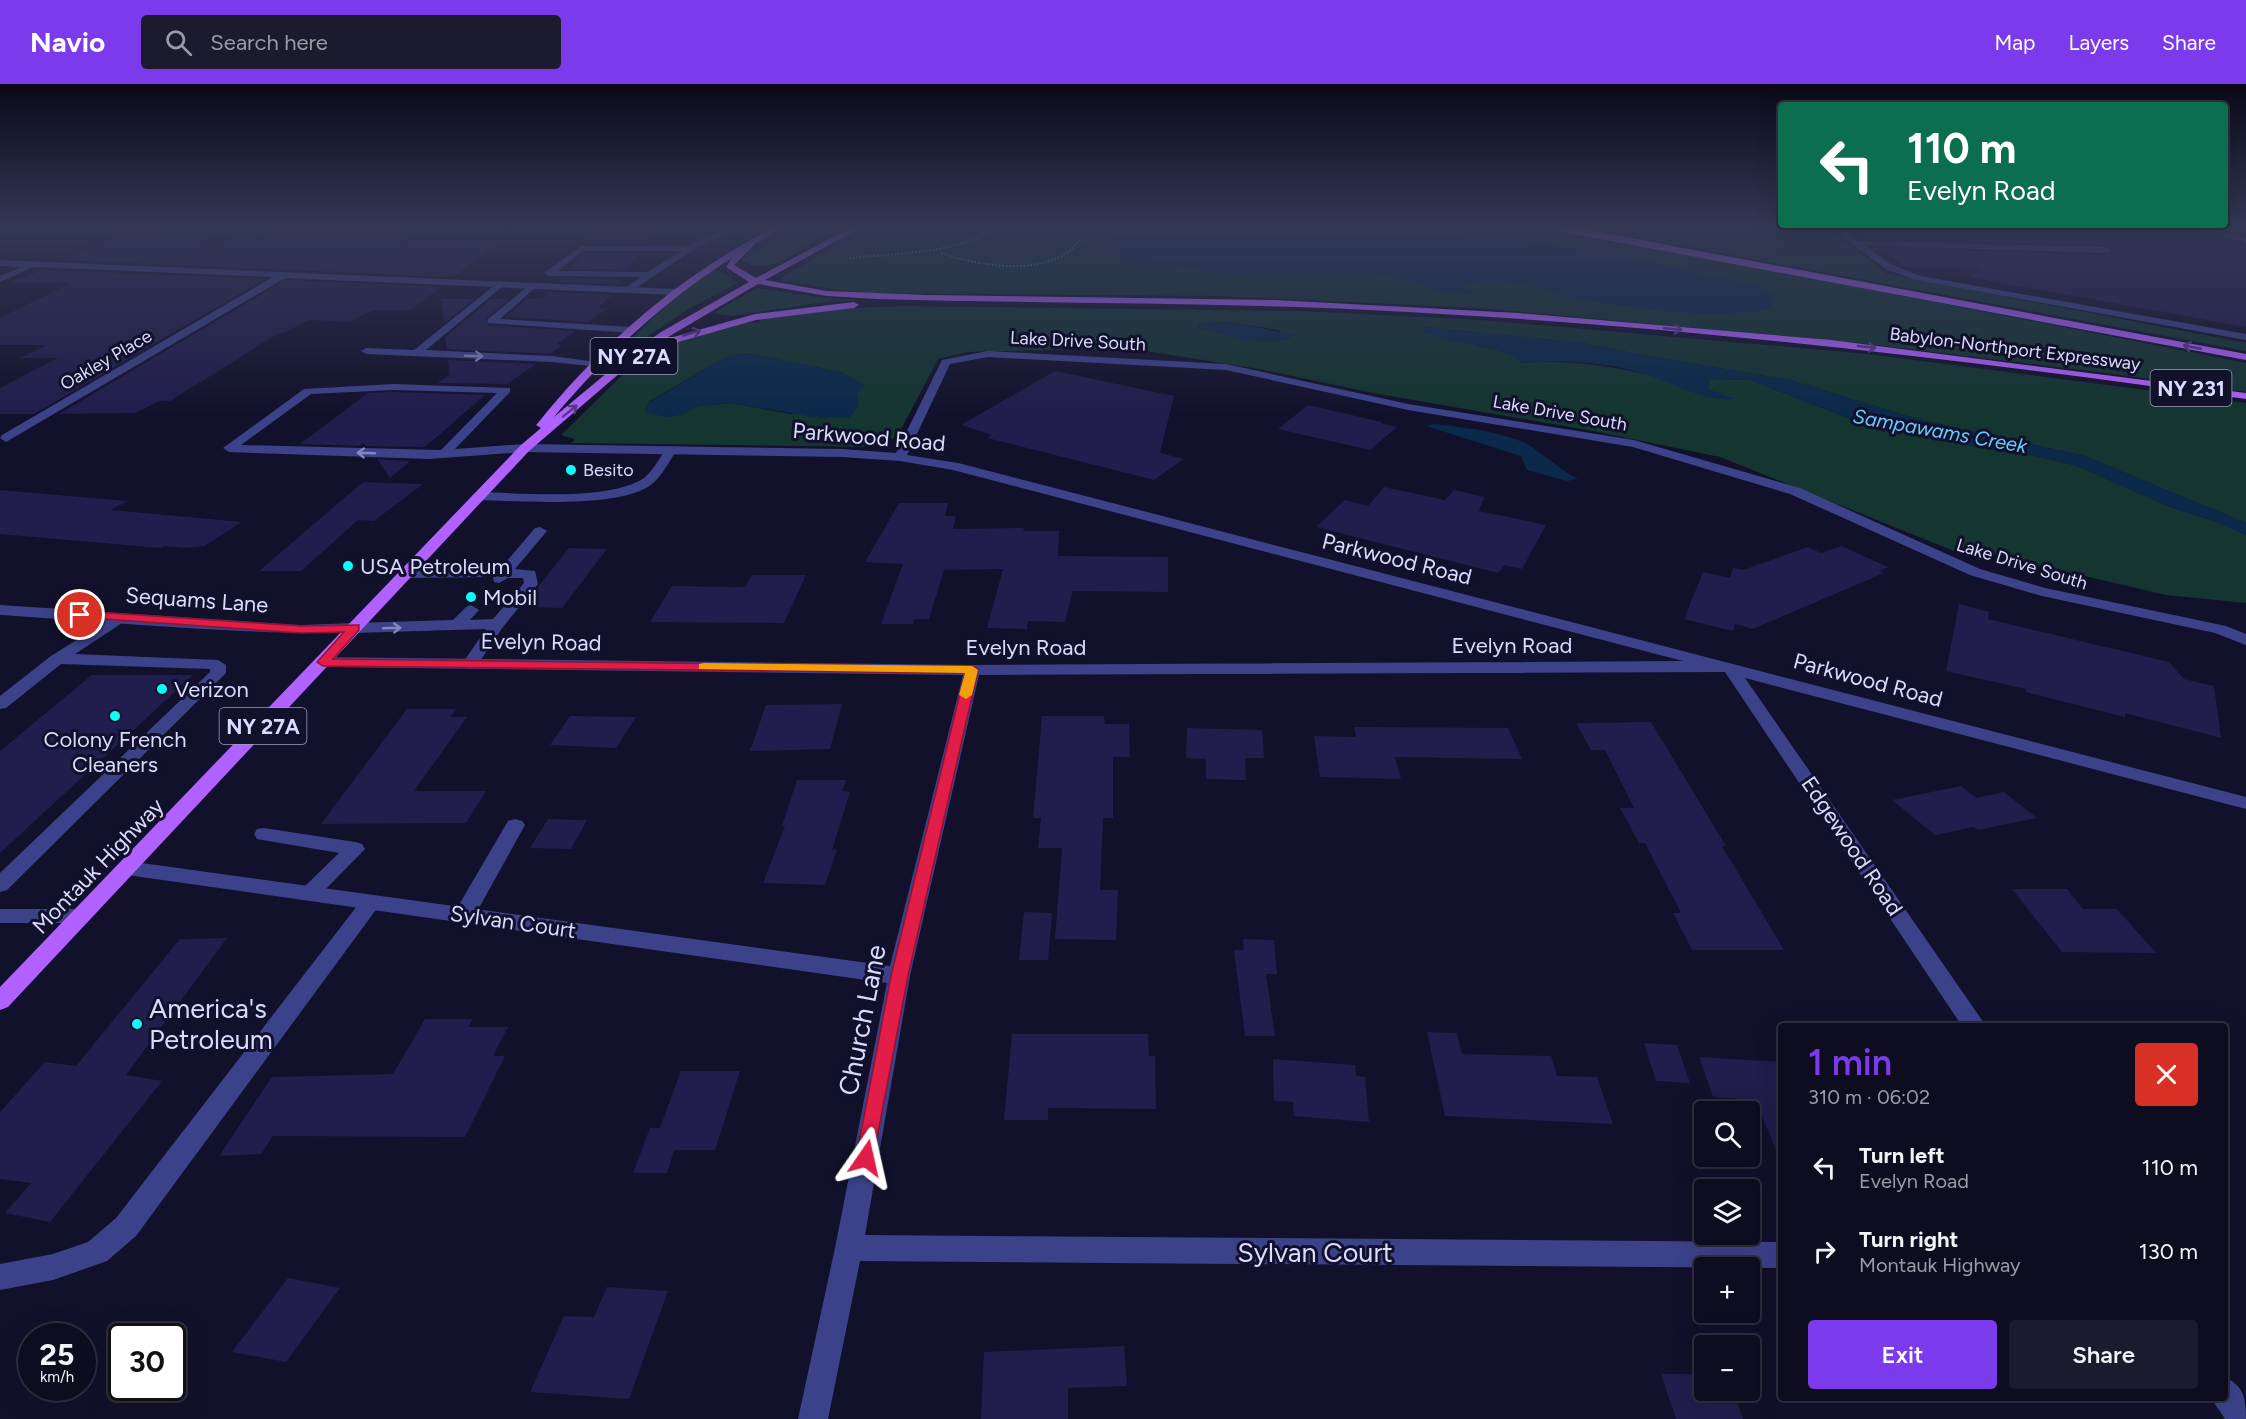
<!DOCTYPE html>
<meta charset="utf-8">
<style>
body{margin:0;font-family:Figtree,sans-serif;background:#1c1b2d;color:#f1f3f6;height:100vh;display:flex;flex-direction:column;font-size:22px;white-space:nowrap}
*{box-sizing:border-box;margin:0}
p{font-size:20px;color:#9b9ca5}
.icon{flex:none;width:33px;height:33px;fill:none;stroke:currentColor;stroke-width:2;stroke-linecap:round;stroke-linejoin:round}
.map{position:relative;flex:1;overflow:hidden}
.details{position:absolute;left:1778px;top:939px;width:450px;height:378px;display:flex;flex-direction:column;background:#0e0d20;border-radius:6px;box-shadow:0 6px 24px #0002,0 0 0 2px #2e2d3e}
.details>*{flex:none}
.guide{position:absolute;left:1778px;top:18px;width:450px;height:126px;border-radius:6px;box-shadow:0 6px 24px #0002,0 0 0 2px #2e2d3e;background:#0b6e4f;color:#fff;overflow:hidden}
.buttons{position:absolute;left:1694px;top:1017px;display:grid;gap:12px}
.buttons a{display:grid;place-items:center;width:66px;height:66px;border-radius:6px;background:#0e0d20;box-shadow:0 6px 24px #0002,0 0 0 2px #2e2d3e;font-size:30px}
.speed{position:absolute;left:18px;top:1239px;display:flex;gap:12px;font-size:30px;font-weight:700;text-align:center}
.speed>*{display:grid;place-content:center;width:78px;height:78px;border-radius:50%;background:#0e0d20;box-shadow:0 6px 24px #0002,0 0 0 2px #2e2d3e;line-height:1}
.speed small{font-size:15px;font-weight:400}
.speed .limit{border:3px solid #111;border-radius:9px;background:#fff;color:#111}
.pin{position:absolute;display:grid;place-items:center;width:51px;height:51px;color:#fff;margin:-26px;border:3px solid #fff;border-radius:50%;box-shadow:0 2px 6px #0007}
.me{position:absolute;width:66px;margin:-33px;rotate:11deg;stroke-linejoin:round;filter:drop-shadow(0 0 4px #0008)}
.turn{display:flex;align-items:center;gap:21px;height:126px;padding:0 30px;font-size:27px}
.turn .icon{width:78px;height:78px;stroke-width:2.5}
.turn b{display:block;font-size:42px;line-height:51px}
.round{display:grid;place-items:center;flex:none;width:63px;height:63px;border-radius:6px;background:#1c1b2d}
.head{display:flex;align-items:center;justify-content:space-between;height:102px;padding:0 30px}
h1{font-size:36px;font-weight:600;line-height:45px;color:#7c3aed}
.button{display:flex;gap:12px;margin-top:auto;padding:12px 30px}
.button a{flex:1;height:69px;border-radius:6px;background:#7c3aed;color:#fff;font-size:24px;font-weight:600;line-height:69px;text-align:center}
.button a+a{background:#1c1b2d;color:#f1f3f6}
ul{padding:0;list-style:none}
li{display:flex;align-items:center;gap:18px;height:84px;padding:0 30px}
li div{flex:1}
li b{display:block;font-size:22px}
li em{font-style:normal}
header{display:flex;align-items:center;gap:36px;box-sizing:border-box;height:84px;padding:0 30px;background:#7c3aed;color:#fff}
header strong{font-size:28px}
nav{display:flex;gap:33px;margin-inline-start:auto;font-size:21px}
.search{width:420px;height:54px;background:#1c1b2d;display:flex;align-items:center;gap:15px;box-sizing:border-box;padding:0 21px;border-radius:6px;color:#9b9ca5;font-size:22px}
.map>svg:first-child{display:block}
</style>
<header>
<strong>Navio</strong>
<div class="search"><svg class="icon" aria-label="search" viewBox="0 0 24 24"><circle cx="10" cy="10" r="6"/><path d="M15 15l6 6"/></svg>Search here</div>
<nav><a>Map</a><a>Layers</a><a>Share</a></nav>
</header>
<div class="map">
<svg width="2246" height="1335" viewBox="0 0 2246 1335">
<rect width="100%" height="100%" fill="#12112b"/>
<!-- green -->
<g fill="#143530" fill-rule="evenodd">
<path d="M801,143H837C813,155 773,196 743,177L746,171Z"/>
<path d="M871,143H1518L1735,179L2246,279V308L2099,288L1859,259L1479,224L1220,212L861,209L781,197L785,195L780,194Z"/>
<path d="M1580,143H1826L1887,190L2246,259V267Z"/>
<path d="M710,187H719L738,199L690,224L614,275H610L682,206Z"/>
<path d="M757,204L817,213L860,216L826,218L731,232L713,229Z"/>
<path d="M904,222L1301,227L1480,236L1868,270L2246,319V439L2084,372L1917,335L1789,296L1642,271L1583,259L1425,243L1477,262L1508,268L1522,279C1586,273 1646,290 1708,305L1709,295L1750,296L1861,339L1987,365L2028,370L2078,382L2170,423L2218,438L2246,451V519L2166,511L1986,469L1954,467L1720,373L1593,347L1373,309L1259,285L1128,264L967,268L938,275L897,353L867,363L571,359L575,355L561,351L638,276L671,260L734,240L760,238V235L854,224ZM1230,238L1278,246L1289,254L1271,257L1200,244L1197,240ZM746,269L841,288L865,302L857,308L792,330L730,319L700,322L648,318L724,274Z"/>
</g>
<!-- water -->
<g fill="#0b294a">
<path d="M1100,143H1435L1631,174L1758,202L1769,208L1774,216L1770,224C1720,236 1648,226 1597,218C1561,212 1494,186 1462,202L1477,210L1437,208L1428,201L1396,193L1363,190L1227,191L1169,181L1132,179L1118,172L1120,168L1108,162L1110,154Z"/>
<path d="M1230,238L1296,251C1268,265 1229,251 1200,244L1197,240Z"/>
<path d="M1425,243L1583,259L1642,271L1789,296L1917,335L2084,372L2246,439V451L2218,438L2170,423L2078,382L2028,370L1987,365L1861,339L1750,296L1709,295L1708,305L1735,315C1701,317 1674,299 1642,289C1603,278 1562,275 1522,279C1494,257 1455,263 1423,248Z"/>
<path d="M746,269L841,288L865,302L857,308L859,321L849,334H820L730,319L700,322L684,330L667,333L644,328L648,319L724,274Z"/>
<path d="M1433,340C1461,343 1509,348 1532,363C1548,374 1561,386 1578,395L1567,397L1527,386L1521,372L1426,342Z"/>
</g>
<!-- building -->
<g fill="#211d4c">
<path d="M300,143H416L394,153H406L392,160L500,158L454,193L64,176L126,150L201,154L203,167L234,155L263,156Z"/>
<path d="M600,143H654L644,160H587Z"/>
<path d="M1852,143L2032,147L2025,143H2180L2246,161V243L1969,193L1980,185L1906,183L1881,164L2107,171L2113,166L2107,161L1869,155Z"/>
<path d="M2205,143H2246V153Z"/>
<path d="M584,169H638L627,186L568,185Z"/>
<path d="M42,186L265,195L34,330H0V304L58,274H20L47,261H0V234L71,199H10Z"/>
<path d="M561,194L621,195L618,200L558,198Z"/>
<path d="M286,196L441,203L411,226H373L349,238L309,236L284,249H279L170,317H159L135,329L59,330Z"/>
<path d="M549,208L612,211L598,224L607,225L588,238L506,233L526,215H542Z"/>
<path d="M441,215H475L444,239Z"/>
<path d="M491,215H509L487,233L488,241L575,247L557,260L562,261L550,270L447,265L445,253Z"/>
<path d="M448,276L536,280L507,300L437,299L450,291Z"/>
<path d="M1055,287L1174,312L1160,369L1184,375L1154,396L987,354L992,351L961,341Z"/>
<path d="M393,308L485,311L425,363L366,362L364,359L359,362L300,360L368,309Z"/>
<path d="M1308,321L1382,338L1380,339L1397,343L1370,366L1278,345Z"/>
<path d="M377,375L410,377L390,394Z"/>
<path d="M363,398L423,400L374,437L358,436L301,487H259Z"/>
<path d="M1384,403L1445,416L1454,406L1484,413L1479,427L1546,441L1522,485L1504,481L1498,489L1316,443L1345,416L1368,422Z"/>
<path d="M0,406L128,417L111,426L242,438L204,462L186,464L164,462L160,464L0,450Z"/>
<path d="M899,419H948L945,432H956L953,445L1024,444L1023,447H1059L1058,472L1168,473V508L1073,507L1065,538L1028,537L1027,545L987,544L1003,485L944,486L929,535H915L913,540H881L903,480L865,478Z"/>
<path d="M1841,462L1888,483L1880,487L1884,489L1753,545L1735,540L1733,547L1684,535L1703,488L1730,494L1733,484L1743,486L1808,463L1821,469Z"/>
<path d="M569,464L607,465L562,524L522,523Z"/>
<path d="M752,491H806L784,539L650,538L672,502L745,503Z"/>
<path d="M1959,520L1989,528L1988,535L2169,578L2184,595L2214,602L2221,654L2125,629V633L2026,608V605L1946,587Z"/>
<path d="M92,591H193L0,769V667Z"/>
<path d="M842,620L830,665L750,667L766,621Z"/>
<path d="M407,625H456L450,633H467L414,707H486L466,739L321,740Z"/>
<path d="M570,632L636,633L616,664L550,661Z"/>
<path d="M1042,632H1104L1105,640H1129L1130,673H1113V734H1103L1100,806H1118L1116,856L1055,855L1062,764H1038L1041,734H1033Z"/>
<path d="M1651,638L1726,762H1722L1784,866H1692L1673,829H1681L1645,759H1639L1620,724H1634L1605,666H1591L1576,639Z"/>
<path d="M1354,643L1508,644L1522,675L1395,673L1401,695L1320,693L1314,652L1356,653Z"/>
<path d="M1187,644L1262,646L1264,674H1245L1246,696L1206,695V675L1186,674Z"/>
<path d="M797,696H846L842,707L850,708L832,766H837L825,801L763,799L785,742H782Z"/>
<path d="M1961,702L1976,714L2004,708L2037,734L1978,746L1974,743L1935,751L1892,716Z"/>
<path d="M548,735L587,736L571,765L530,764Z"/>
<path d="M2012,805H2067L2083,825H2117L2156,869L2062,868Z"/>
<path d="M1024,828L1052,829L1048,876H1019Z"/>
<path d="M227,854L126,991L162,997L50,1138L5,1129L31,1099L0,1095V1028L45,978L76,982L180,855Z"/>
<path d="M1243,855L1274,856L1277,890H1266L1275,952H1245L1234,866H1244Z"/>
<path d="M425,935H473L468,943H508L493,972H505L465,1053L273,1052L261,1070L219,1072L272,993L393,990Z"/>
<path d="M1427,948L1457,949L1462,970L1551,972L1557,992L1597,993L1613,1040L1445,1032Z"/>
<path d="M1012,950H1148L1149,972H1155L1156,1025L1048,1024V1036H1004Z"/>
<path d="M1644,959L1677,961L1690,999L1656,997Z"/>
<path d="M1699,973L1780,978V1075L1755,1016L1713,1013Z"/>
<path d="M1273,975L1355,981L1356,992L1365,993L1369,1038L1294,1032L1293,1018L1274,1017Z"/>
<path d="M681,987H740L715,1066H674L667,1089H633L650,1044H660Z"/>
<path d="M288,1194L340,1204L286,1278L232,1268Z"/>
<path d="M607,1203L668,1207L629,1315L530,1308L564,1232L594,1233Z"/>
<path d="M1124,1262L1127,1302L1068,1304V1335H981L984,1268Z"/>
<path d="M1661,1290H1704V1306H1733L1743,1335H1676Z"/>
</g>
<g fill="none" stroke-linecap="round" stroke-linejoin="round">
<!-- path -->
<g stroke="#30bea4" stroke-width="2" stroke-dasharray="1.5 2" stroke-linecap="butt">
<path d="M941,169C984,184 1067,197 1087,143"/>
<path d="M849,174C903,169 953,170 1001,143"/>
</g>
<!-- lane -->
<g fill="#3c428a" fill-rule="evenodd">
<path d="M730,143H740L693,166L628,209L623,206L625,204L641,193L548,192L544,189L581,162H689ZM583,167H681L648,188L557,187Z"/>
<path d="M1856,157L2107,163L2111,166L2107,169L1853,161Z"/>
<path d="M500,197L503,198V202L426,266L552,272L596,278L601,281L600,283L552,278L366,270L361,267L366,264L414,266Z"/>
<path d="M532,199L535,200V204L500,235L632,243L637,246L632,249L488,239V235Z"/>
<path d="M393,300L510,304V308L455,365L525,360L531,364L525,368L429,375L229,368L223,364L304,305ZM393,306L497,309L441,366L241,361L311,310Z"/>
<path d="M671,362L677,366C669,377 663,391 652,400C621,425 519,417 478,416L471,412L478,408C521,409 603,417 641,396C652,390 659,374 667,363Z"/>
<path d="M540,443L547,447L515,485L535,487L538,500L503,543L476,583L470,585L462,580L486,545L354,549L346,544L354,539L453,536L466,523L471,521L479,526L470,536L493,535L524,499L523,494H508L499,499L494,498L493,493L406,494L399,490L406,486L500,485L535,444Z"/>
<path d="M120,529L125,531L128,534L125,537L75,570L218,576L226,581V589L7,806L0,808V789L210,588V585L61,580L6,624L0,625V612L51,572Z"/>
<path d="M515,735L522,737L525,741L475,831L471,836L464,838L457,836L453,831L508,737Z"/>
<path d="M264,744L355,758L362,760L365,765L317,814H303L300,809L303,804L339,769L257,755L254,750L257,745Z"/>
<path d="M371,811L378,813L381,818L378,823L136,1152L107,1177L53,1196L0,1206V1180L53,1170L88,1158L116,1134L364,813Z"/>
<path d="M0,825H81L88,827L92,832L88,837L81,839H0Z"/>
</g>
<!-- street -->
<g fill="#3c428a" fill-rule="evenodd">
<path d="M1830,143H1839L1892,181L1921,192L2246,250V256L1916,196L1886,185Z"/>
<path d="M2182,143H2196L2246,155V159Z"/>
<path d="M0,176L674,205L679,208L674,211L285,194L6,358L0,354L2,351L273,193L33,183L0,198V192L22,183L0,182Z"/>
<path d="M988,267L1226,280L1408,320L1634,356L1800,404L1980,485L2045,504L2226,542L2246,550V561L2215,549L2042,512L1970,491L1790,410L1633,363L1408,326L1226,286L988,273L950,280L907,371L958,379L2246,713V725L1745,594L1986,942H1962L1725,588L979,591L910,892L865,1151L1780,1158V1184L860,1177L828,1335H798L835,1164L887,899L127,791L120,789L117,784L120,779L127,777L890,882L963,591L323,583L315,578L323,573L972,581L1683,577L953,386L900,377L842,373L525,368L519,364L525,360L842,365L896,369L942,276Z"/>
<path d="M0,521L301,541L354,539L362,544C348,560 42,533 0,531Z"/>
<path d="M2224,1293C2244,1301 2246,1315 2246,1335H2225L2211,1314H2224Z"/>
</g>
<!-- primary -->
<g fill="#b161ff" fill-rule="evenodd">
<path d="M776,143H786L756,159L734,181L756,194L852,143H862L765,196L827,207L928,211L1275,216L1518,229L1831,256L2246,309V315C1968,276 1689,243 1408,228C1231,218 1054,220 877,215L827,212L758,200L663,256L755,230L854,218L859,221L854,224L756,236L664,262L659,259L628,282L529,367L8,923L0,926V903L521,361L541,344L536,341L538,339C602,259 684,188 776,143ZM732,174L726,183L749,198L661,248L620,278L554,333C605,272 665,216 732,174Z"/>
<path d="M1536,143H1572L2246,270V276Z"/>
</g>
</g>
<!-- one-way arrows -->
<defs><path id="oneway-shaft" d="M-6 0H5M1.5-3L5.5 0L1.5 3" fill="none" stroke-width="1.6" stroke-linecap="round" stroke-linejoin="round" transform="scale(1.5)"/></defs>
<g stroke="#5a358a">
<use href="#oneway-shaft" transform="translate(1673 245) rotate(5)"/>
<use href="#oneway-shaft" transform="translate(692 249) rotate(-17)"/>
<use href="#oneway-shaft" transform="translate(1867 263) rotate(6)"/>
<use href="#oneway-shaft" transform="translate(2192 263) rotate(-169)"/>
<use href="#oneway-shaft" transform="translate(570 327) rotate(-39)"/>
</g>
<g stroke="#8387bf">
<use href="#oneway-shaft" transform="translate(474 272) rotate(2)"/>
<use href="#oneway-shaft" transform="translate(366 369) rotate(-178)"/>
<use href="#oneway-shaft" transform="translate(392 544) rotate(-2)"/>
</g>
<!-- sky -->
<linearGradient id="sky" x2="0" y2="1"><stop stop-color="#0a0918"/><stop offset="0.43" stop-color="#333855"/><stop offset="1" stop-color="#333855" stop-opacity="0"/></linearGradient>
<rect width="2246" height="330" fill="url(#sky)"/>
<!-- route -->
<path fill="#e11d48" stroke="#92132f" stroke-width="1.5" d="M80,527L301,542L359,541V546L333,575L976,583L978,586L908,892L872,1080L866,1082L859,1080L856,1074L891,892L965,589L323,582L317,578L344,548L301,549L76,533L74,531Z"/>
<!-- slow -->
<path fill="#f59e0b" d="M704,579L972,582L978,586L972,611L966,615L959,611L965,589L699,585V580Z"/>
<!-- markers -->
<g fill="#06fffb" stroke="#12112b" stroke-width="2">
<circle cx="571" cy="386" r="6"/>
<circle cx="348" cy="482" r="6"/>
<circle cx="471" cy="513" r="6"/>
<circle cx="162" cy="605" r="6"/>
<circle cx="115" cy="632" r="6"/>
<circle cx="137" cy="940" r="6"/>
</g>
<g text-anchor="middle" dominant-baseline="central" stroke-width="6" stroke-linejoin="round" paint-order="stroke">
<!-- far-street labels -->
<g font-size="18" fill="#dadbff" stroke="#12112b">
<text transform="translate(1078 257) rotate(3)">Lake Drive South</text>
<text transform="translate(2015 265) rotate(7)">Babylon-Northport Expressway</text>
<text transform="translate(106 276) rotate(-30)">Oakley Place</text>
<text transform="translate(1560 329) rotate(10)">Lake Drive South</text>
<text transform="translate(2022 480) rotate(17)">Lake Drive South</text>
</g>
<!-- far-poi labels -->
<g font-size="18" fill="#dadbff" stroke="#12112b" text-anchor="start">
<text x="583" y="386">Besito</text>
</g>
<!-- far-water labels -->
<g font-size="20" font-style="italic" fill="#68cbff" stroke="#12112b">
<text transform="translate(1940 347) rotate(10)">Sampawams Creek</text>
</g>
<!-- shield labels -->
<g fill="#12112b" stroke="#9e9ebf" stroke-width="1.5">
<rect x="590.5" y="254" width="87" height="36" rx="4.5"/>
<rect x="2150.5" y="286" width="81" height="36" rx="4.5"/>
<rect x="219.5" y="624" width="87" height="36" rx="4.5"/>
</g>
<g font-size="21" font-weight="bold" fill="#dadbff">
<text x="634" y="272">NY 27A</text>
<text x="2191" y="304">NY 231</text>
<text x="263" y="642">NY 27A</text>
</g>
<!-- street labels -->
<g font-size="22" fill="#dadbff" stroke="#12112b">
<text transform="translate(869 353) rotate(5)">Parkwood Road</text>
<text transform="translate(1397 475) rotate(14)">Parkwood Road</text>
<text transform="translate(197 516) rotate(4)">Sequams Lane</text>
<text transform="translate(541 558) rotate(1)">Evelyn Road</text>
<text x="1512" y="561">Evelyn Road</text>
<text x="1026" y="563">Evelyn Road</text>
<text transform="translate(1868 596) rotate(15)">Parkwood Road</text>
<text transform="translate(1852 762) rotate(56)">Edgewood Road</text>
<text transform="translate(98 782) rotate(-46)">Montauk Highway</text>
<text transform="translate(513 838) rotate(8)">Sylvan Court</text>
</g>
<!-- poi labels -->
<g font-size="22" fill="#dadbff" stroke="#12112b" text-anchor="start">
<text x="360" y="482">USA Petroleum</text>
<text x="483" y="513">Mobil</text>
<text x="174" y="605">Verizon</text>
<text x="115" y="655" text-anchor="middle">Colony French<tspan x="115" dy="25">Cleaners</tspan></text>
</g>
<!-- near-poi labels -->
<g font-size="27" fill="#dadbff" stroke="#12112b" text-anchor="start">
<text x="149" y="924">America's<tspan x="149" dy="31">Petroleum</tspan></text>
</g>
<!-- near-street labels -->
<g font-size="27" fill="#dadbff" stroke="#12112b">
<text transform="translate(862 936) rotate(-79)">Church Lane</text>
<text x="1315" y="1168">Sylvan Court</text>
</g>
</g>
</svg>
<div class="buttons">
<a><svg class="icon" aria-label="search" viewBox="0 0 24 24"><circle cx="10" cy="10" r="6"/><path d="M15 15l6 6"/></svg></a>
<a><svg class="icon" aria-label="layers" viewBox="0 0 24 24"><path d="M12 4l9 5-9 5-9-5zM3 14l9 5 9-5"/></svg></a>
<a>+</a>
<a>−</a>
</div>
<div class="speed"><div>25<small>km/h</small></div><div class="limit">30</div></div>
<div class="pin" style="left:80px;top:531px;background:#d93025"><svg class="icon" aria-label="arrive" viewBox="0 0 24 24"><path d="M6 21V4h12l-3 4 3 4H6"/></svg></div>
<svg class="me" style="left:866px;top:1074px" viewBox="-20 -20 40 40"><path d="M0-17L14 15 0 8-14 15z" fill="#e11d48" stroke="#fff" stroke-width="4"/></svg>
<div class="guide">
<div class="turn"><svg class="icon" aria-label="left" viewBox="0 0 24 24"><path d="M17 20v-9H6M10 6l-5 5 5 5"/></svg><div><b>110 m</b>Evelyn Road</div></div>
</div>
<section class="details">
<div class="head"><div><h1>1 min</h1><p>310 m · 06:02</p></div><a class="round" style="background:#d93025;color:#fff"><svg class="icon" aria-label="close" viewBox="0 0 24 24"><path d="M6 6l12 12M18 6L6 18"/></svg></a></div>
<ul>
<li><svg class="icon" aria-label="left" viewBox="0 0 24 24"><path d="M17 20v-9H6M10 6l-5 5 5 5"/></svg><div><b>Turn left</b><p>Evelyn Road</p></div><em>110 m</em></li>
<li><svg class="icon" aria-label="right" viewBox="0 0 24 24"><path d="M7 20v-9h11M14 6l5 5-5 5"/></svg><div><b>Turn right</b><p>Montauk Highway</p></div><em>130 m</em></li>
</ul>
<div class="button"><a>Exit</a><a>Share</a></div>
</section>
</div>
